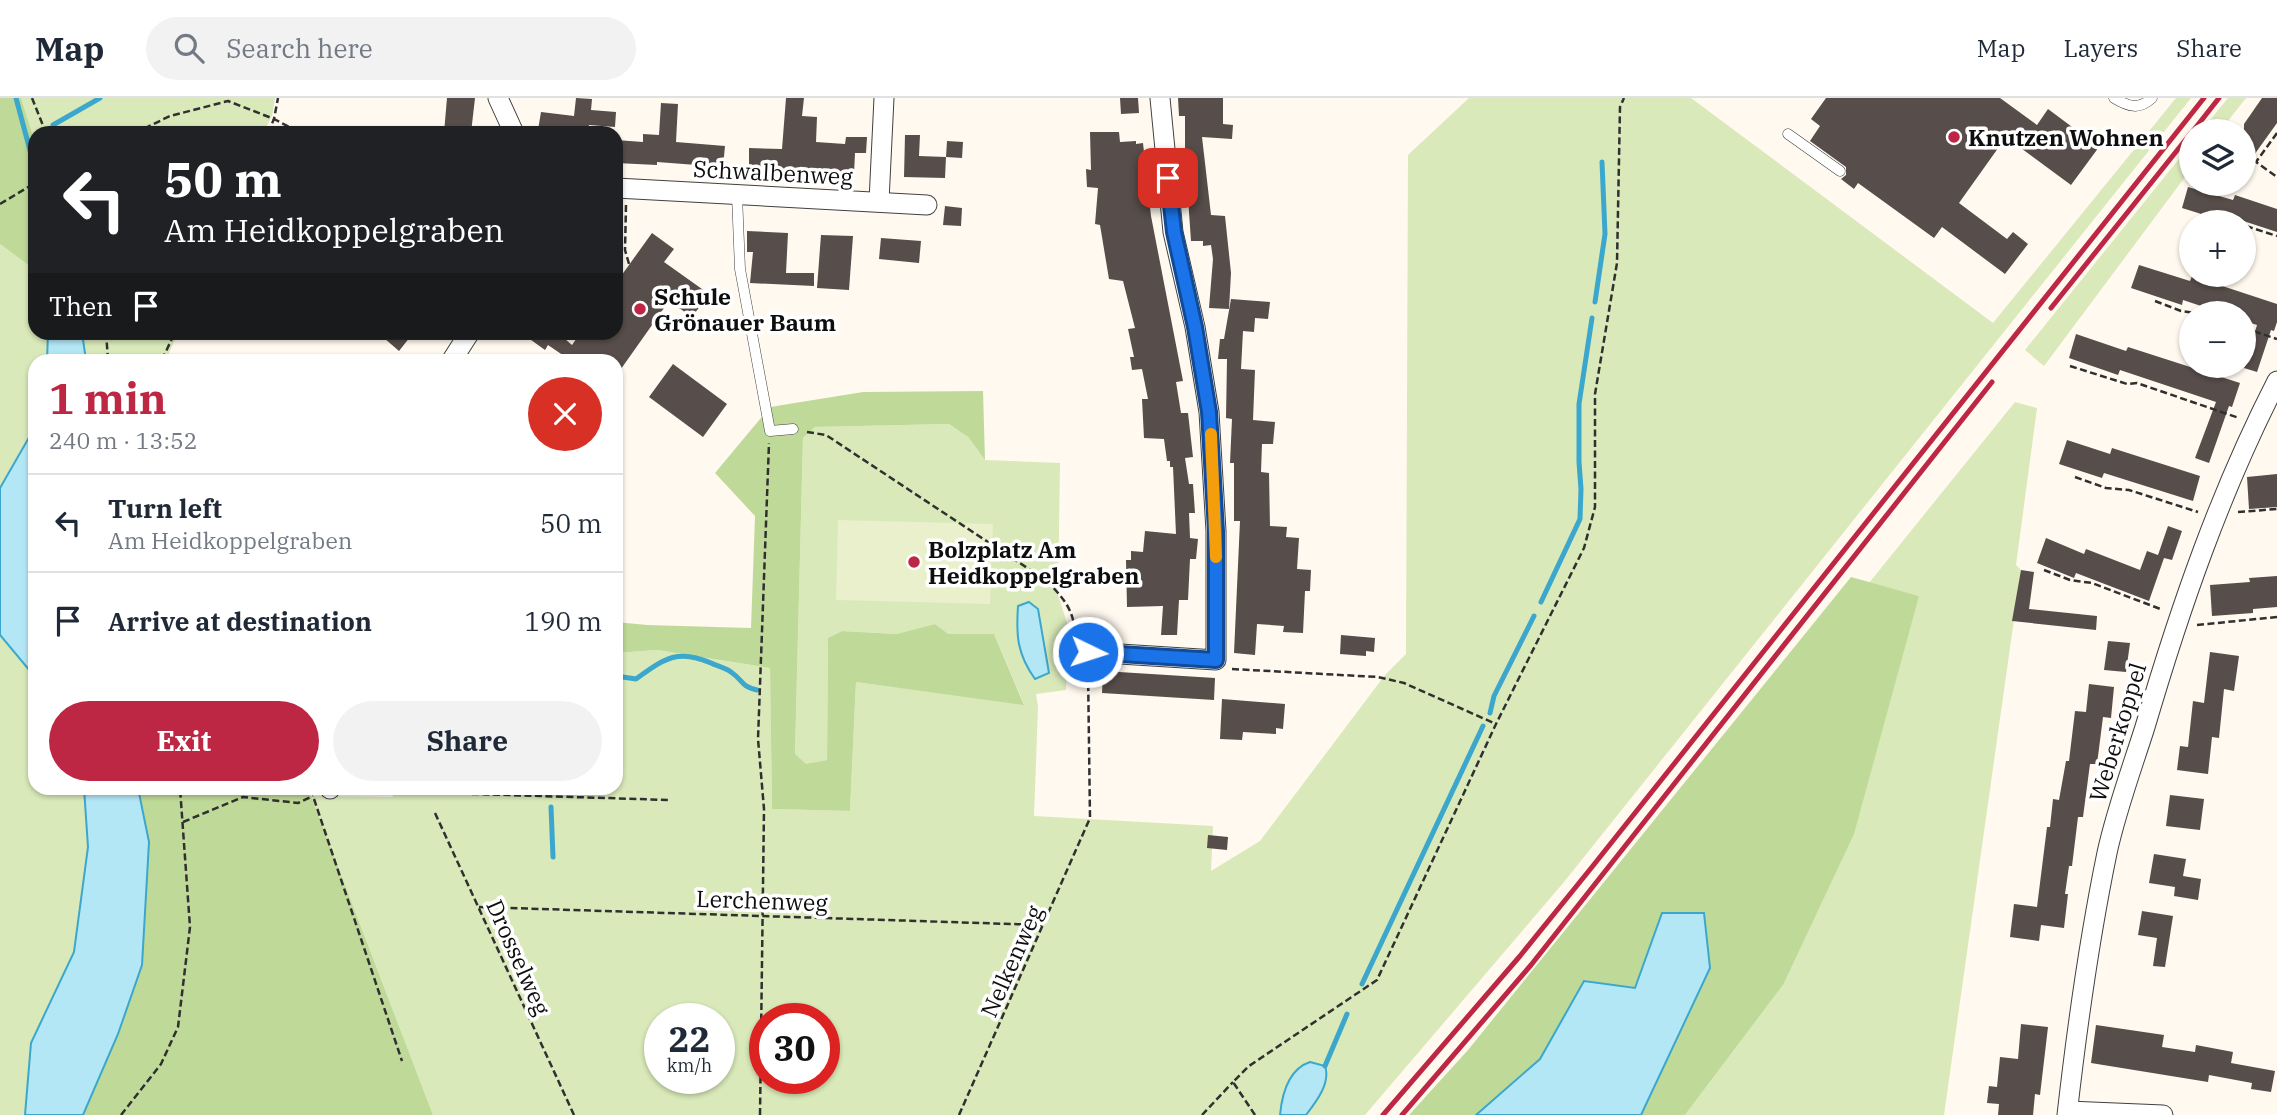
<!DOCTYPE html>
<meta charset="utf-8">
<style>
body{margin:0;font-family:"IBM Plex Serif",serif;background:#f2f2f3;color:#1f2937;height:100vh;display:flex;flex-direction:column;font-size:26px;white-space:nowrap}
*{box-sizing:border-box;margin:0}
p{font-size:23px;color:#747a83}
.icon{flex:none;width:38px;height:38px;fill:none;stroke:currentColor;stroke-width:2;stroke-linecap:round;stroke-linejoin:round}
.map{position:relative;flex:1;overflow:hidden}
.details{position:absolute;left:28px;top:256px;width:595px;height:441px;display:flex;flex-direction:column;background:#fff;border-radius:21px;box-shadow:0 2px 5px #0004}
.details>*{flex:none}
.guide{position:absolute;left:28px;top:28px;width:595px;height:214px;border-radius:21px;box-shadow:0 2px 5px #0004;background:#202124;color:#fff;overflow:hidden}
.buttons{position:absolute;left:2179px;top:21px;display:grid;gap:14px}
.buttons a{display:grid;place-items:center;width:77px;height:77px;border-radius:50%;background:#fff;box-shadow:0 2px 5px #0004;font-size:35px}
.speed{position:absolute;left:644px;top:905px;display:flex;gap:14px;font-size:35px;font-weight:700;text-align:center}
.speed>*{display:grid;place-content:center;width:91px;height:91px;border-radius:50%;background:#fff;box-shadow:0 2px 5px #0004;line-height:1}
.speed small{font-size:18px;font-weight:400}
.speed .limit{border:10px solid #d22;background:#fff;color:#111}
.pin{position:absolute;display:grid;place-items:center;width:60px;height:60px;color:#fff;margin:-30px;border-radius:14px;box-shadow:0 4px 10px #0006}
.me{position:absolute;width:77px;margin:-38px;rotate:94deg;stroke-linejoin:round;filter:drop-shadow(0 0 5px #0008)}
.turn{display:flex;align-items:center;gap:24px;height:147px;padding:0 21px;font-size:32px}
.turn .icon{width:91px;height:91px;stroke-width:2.5}
.turn b{display:block;font-size:49px;line-height:60px}
.then{display:flex;align-items:center;height:66px;padding:0 21px;background:#0003;gap:14px;font-size:26px}
.round{display:grid;place-items:center;flex:none;width:74px;height:74px;border-radius:37px;background:#f2f2f3}
.head{display:flex;align-items:center;justify-content:space-between;height:119px;padding:0 21px}
h1{font-size:42px;font-weight:700;line-height:52px;color:#bd2744}
.primary-button{display:flex;gap:14px;margin-top:auto;padding:14px 21px}
.primary-button a{flex:1;height:80px;border-radius:42px;background:#bd2744;color:#fff;font-size:28px;font-weight:700;line-height:80px;text-align:center}
.primary-button a+a{background:#f2f2f3;color:#1f2937}
ul{padding:0;list-style:none}
li{display:flex;align-items:center;gap:21px;height:98px;padding:0 21px;border-top:2px solid #e0e1e3}
li div{flex:1}
li b{display:block;font-size:26px}
li em{font-style:normal}
header{display:flex;align-items:center;gap:42px;box-sizing:border-box;height:98px;padding:0 35px;background:#fff;border-bottom:2px solid #e0e1e3}
header strong{font-size:33px}
nav{display:flex;gap:38px;margin-inline-start:auto;font-size:24px}
.search{width:490px;height:63px;background:#f2f2f3;display:flex;align-items:center;gap:18px;box-sizing:border-box;padding:0 24px;border-radius:38px;color:#747a83;font-size:26px}
.map>svg:first-child{display:block}
</style>
<header>
<strong>Map</strong>
<div class="search"><svg class="icon" aria-label="search" viewBox="0 0 24 24"><circle cx="10" cy="10" r="6"/><path d="M15 15l6 6"/></svg>Search here</div>
<nav><a>Map</a><a>Layers</a><a>Share</a></nav>
</header>
<div class="map">
<svg width="2277" height="1017" viewBox="0 0 2277 1017">
<rect width="100%" height="100%" fill="#fff9ef"/>
<!-- green -->
<g fill="#d9e9b9" fill-rule="evenodd">
<path d="M21,0H275L272,18L263,35H35V44Z"/>
<path d="M1469,0H1691L1993,225L2176,0H2191L1564,784L1365,1017H433L311,698L392,699L399,690H616V555L657,552L770,570L772,711L850,713L856,584L1024,606L994,536H947L935,526L896,536L842,533L828,540L827,662L806,667L795,657L803,340L815,329L949,326L968,339L985,362L1060,365L1058,497L1069,531L1066,592L1036,596L1038,609L1034,718L1213,728L1211,773L1260,743L1385,577L1406,556L1408,57ZM660,920H719V980H660ZM765,920H824V980H765Z"/>
<path d="M2228,0H2246L2220,33H2201Z"/>
<path d="M2191,46V71L2044,268L2025,252Z"/>
<path d="M0,146L35,172V234L48,235L47,262H35V329L0,390Z"/>
<path d="M82,235H178L166,262H86Z"/>
<path d="M2015,304L2037,310L2016,467L2021,472L1944,1017H1685L1783,887L1919,498L1869,485Z"/>
<path d="M0,538L35,579V690H84L88,749L74,854L31,945L25,1017H0Z"/>
</g>
<!-- forest -->
<g fill="#bfda98">
<path d="M0,0H21L35,44V172L0,146Z"/>
<path d="M983,293L985,362L968,339L949,326L815,329L803,340L795,656L806,666L827,662L828,540L842,533L896,536L935,526L948,536H994L1024,607L856,584L850,713L772,711L770,570L657,552L616,555V524L647,527L751,530L755,418L715,375L770,309L863,294Z"/>
<path d="M1851,479L1919,498L1854,736L1783,887L1685,1017H1409L1468,952Z"/>
<path d="M138,690H289L311,698L433,1017H83L118,936L149,744Z"/>
</g>
<!-- pitch -->
<path fill="#e9f0cb" d="M838,422L993,426L990,506L836,502Z"/>
<!-- water -->
<g fill="#b4e7f6" stroke="#3ca7cc" stroke-width="2">
<path d="M48,235H82L86,262H47Z"/>
<path d="M35,329V427L31,433L33,475L35,478V579L0,537V390Z"/>
<path d="M1029,504L1038,511L1049,575L1035,581C1017,556 1016,537 1018,508Z"/>
<path d="M84,690H138L149,744L142,867L118,936L83,1017H25L31,945L74,854L88,749Z"/>
<path d="M1662,815H1704L1710,870L1641,1017H1476L1540,961L1584,883L1635,890Z"/>
<path d="M1310,964L1325,968C1331,985 1316,1004 1306,1017H1280C1282,996 1289,971 1310,964Z"/>
</g>
<g fill="none" stroke-linecap="round" stroke-linejoin="round">
<!-- stream -->
<g stroke="#3ca7cc" stroke-width="5">
<path d="M16,0L35,71"/>
<path d="M53,27L100,0"/>
<path d="M1595,204L1605,136L1602,64"/>
<path d="M1541,504L1580,421L1581,391L1579,364V306L1592,220"/>
<path d="M616,578L636,581C664,561 677,550 711,565C717,568 726,570 731,574C744,583 740,588 757,592"/>
<path d="M1490,615L1494,598L1534,518"/>
<path d="M549,690V692"/>
<path d="M551,709L553,759"/>
<path d="M1362,886L1483,628"/>
<path d="M1325,968L1347,916"/>
</g>
</g>
<!-- building -->
<g fill="#574d4a">
<path d="M447,0H475L471,35H444Z"/>
<path d="M576,0L592,1L591,12L616,14L615,29L589,27L588,35L538,32L541,14L574,18Z"/>
<path d="M786,0H804L802,18L817,19L816,44L845,46L846,39H867L866,55H855L854,76L749,72V50L782,51Z"/>
<path d="M1120,0H1138L1139,15L1121,16Z"/>
<path d="M1178,0H1223V26L1233,27L1232,41L1202,39L1211,117L1225,118L1231,175L1229,211L1209,210L1213,161L1211,147L1203,148V143H1191L1186,71H1183L1181,53L1185,52V18H1179Z"/>
<path d="M1826,0H2000L2037,27L2048,11L2099,49L2071,87L2006,39L1959,105L2007,141L2013,134L2028,146L2005,176L1942,129L1934,140L1858,85L1854,91L1841,81L1846,77V69L1810,43L1820,28L1811,21Z"/>
<path d="M2262,0H2277V25L2244,71V26Z"/>
<path d="M661,5L678,6L676,44L725,48L723,69L657,64V67L616,65V42L643,44V36L659,37Z"/>
<path d="M1090,34H1119L1120,44L1136,43V46L1143,45L1151,118L1183,283L1176,284L1181,315H1188L1193,359L1185,360L1189,386H1193L1195,415H1189L1190,440L1198,441L1196,461H1190L1188,502H1179L1177,537H1161L1163,508L1127,509L1126,462H1131V453L1143,454L1145,433L1176,436L1173,369H1170V363H1167L1164,341L1144,340L1142,301H1148L1142,271L1132,272L1130,259H1134L1128,231L1135,230L1123,183L1109,181L1100,127L1095,126L1098,90L1087,89L1086,71L1091,72Z"/>
<path d="M905,37H920L919,58L946,59L947,43L963,44L962,60L946,59L945,80L904,79Z"/>
<path d="M2188,89L2233,102L2235,97L2277,111V134L2228,118L2227,124L2182,110Z"/>
<path d="M945,108L962,110L961,128L943,127Z"/>
<path d="M747,133L788,135L786,175H814V188L750,185L753,154H747Z"/>
<path d="M652,135L674,151L664,164L709,196L692,219L669,203L616,278V262H570L548,247L545,252L520,234H557L572,247L581,234H616V185Z"/>
<path d="M821,137L853,138L849,192L817,190Z"/>
<path d="M881,140L921,143L919,165L879,161Z"/>
<path d="M2139,167L2190,183L2192,178L2277,206V224L2274,233L2271,232L2257,274L2244,270L2257,227L2244,223V215H2222L2183,202L2182,207L2131,190Z"/>
<path d="M1231,201L1270,204L1268,221L1255,220L1254,234L1243,233L1241,271L1255,272L1253,322L1275,324L1273,346H1262L1261,374L1269,375L1270,428L1287,429L1286,439L1299,440L1297,471L1311,472L1310,493H1305L1303,535L1283,534L1284,528L1257,526L1255,557L1234,555L1240,423H1234V365H1230L1232,321L1226,320L1227,261H1218L1220,241H1224Z"/>
<path d="M377,234H414L399,253Z"/>
<path d="M2076,236L2126,253L2128,249L2240,285L2232,309L2229,308L2209,365L2195,360L2216,304L2120,272L2118,277L2069,260Z"/>
<path d="M673,266L727,306L703,339L649,299Z"/>
<path d="M2067,342L2110,356L2112,350L2200,378L2193,403L2104,375L2102,380L2059,366Z"/>
<path d="M2277,376V409L2249,411L2247,379Z"/>
<path d="M2168,428L2182,433L2172,462L2164,460L2149,503L2076,475L2074,480L2037,465L2046,440L2084,456L2086,451L2140,472L2147,453L2158,457Z"/>
<path d="M2021,472L2034,474L2029,511L2097,518L2096,532L2012,523Z"/>
<path d="M2277,478V509L2253,511V515L2212,518L2210,487L2250,484L2249,480Z"/>
<path d="M1341,537L1375,540L1374,554L1366,553V558L1340,556Z"/>
<path d="M2108,543L2130,545L2126,574L2104,572Z"/>
<path d="M2210,554L2239,558L2234,593L2224,591L2219,640L2212,639L2208,676L2177,672L2180,648L2188,649L2193,603L2204,605Z"/>
<path d="M1103,573L1215,580L1214,602L1102,595Z"/>
<path d="M2089,586L2114,589L2111,620L2103,619L2097,666H2090L2083,719H2078L2072,768H2069L2065,796H2068L2064,830L2041,827L2039,843L2010,839L2014,806L2037,809L2047,729H2050L2053,701L2059,702L2066,663H2069L2075,613L2086,614Z"/>
<path d="M1222,601L1285,606L1283,631L1276,630V636L1243,634L1242,642L1220,641Z"/>
<path d="M2170,697L2204,701L2200,732L2166,728Z"/>
<path d="M1208,737L1228,739L1227,752L1207,750Z"/>
<path d="M2154,756L2186,761L2183,778L2201,781L2198,802L2174,798L2175,789L2149,785Z"/>
<path d="M2142,813L2173,818L2165,869L2153,868L2157,840L2138,837Z"/>
<path d="M2021,926L2048,929L2040,997L2035,996L2033,1017H1998L1999,1006L1987,1005L1989,988L1997,989L2000,959L2018,961Z"/>
<path d="M2096,927L2164,937L2162,949L2195,954L2196,947L2233,954L2231,965L2275,973L2271,994L2251,991L2252,985L2209,977L2208,984L2091,965Z"/>
</g>
<g fill="none" stroke-linecap="round" stroke-linejoin="round">
<defs>
<g id="service">
<path d="M2114,0C2129,9 2139,12 2152,0"/>
<path d="M1788,36L1840,73"/>
<path d="M737,97L740,171L770,333L793,331"/>
</g>
<g id="minor">
<path d="M498,0L514,35"/>
<path d="M616,90L927,107"/>
<path d="M879,103L884,0"/>
<path d="M452,262L470,234"/>
<path d="M1088,554L1216,562V433L1209,314L1195,229L1173,134L1160,0"/>
<path d="M330,691V690"/>
<path d="M2068,1013L2163,1017"/>
<path d="M2067,1017C2077,929 2089,842 2107,755C2116,713 2132,670 2145,629C2180,510 2220,394 2277,283"/>
</g>
</defs>
<!-- service casing -->
<use href="#service" stroke="#414141" stroke-width="11"/>
<!-- minor casing -->
<use href="#minor" stroke="#414141" stroke-width="21"/>
<!-- path -->
<g stroke="#303030" stroke-width="2.5" stroke-dasharray="7 3.5" stroke-linecap="butt">
<path d="M32,0L46,35"/>
<path d="M135,35L170,18L228,3L274,21L301,35"/>
<path d="M268,35L274,21L278,0"/>
<path d="M2277,35L2256,64L2277,79"/>
<path d="M0,106L35,85"/>
<path d="M626,107L625,152L629,166"/>
<path d="M2246,128L2277,138"/>
<path d="M2155,203L2181,213L2195,215"/>
<path d="M2244,230L2277,241"/>
<path d="M106,234L108,262"/>
<path d="M561,239L562,234"/>
<path d="M162,262L175,234"/>
<path d="M2070,268L2127,286L2137,285L2239,320"/>
<path d="M807,334L826,337L1047,483C1065,502 1075,513 1075,540"/>
<path d="M2075,379L2106,390L2129,392L2198,414"/>
<path d="M2238,414L2277,411"/>
<path d="M2044,472L2070,482L2092,485L2163,512"/>
<path d="M2197,527L2277,519"/>
<path d="M1232,571L1378,579L1404,585L1496,626"/>
<path d="M346,692L669,702"/>
<path d="M314,701L402,963"/>
<path d="M435,715L574,1017"/>
<path d="M183,724L243,699L298,705L313,698"/>
<path d="M479,809L1043,827"/>
<path d="M121,1017L161,966L178,929L190,829L180,690"/>
<path d="M760,1017L764,711L758,641L769,345"/>
<path d="M959,1017L1090,720L1088,572"/>
<path d="M1202,1017L1233,984"/>
<path d="M1255,1017L1233,984L1249,968L1377,882L1496,626L1584,450L1595,409V296L1617,165L1620,9L1624,0"/>
</g>
<!-- service -->
<use href="#service" stroke="#fff" stroke-width="10"/>
<!-- minor -->
<use href="#minor" stroke="#fff" stroke-width="19"/>
<!-- rail -->
<g stroke="#bd2744" stroke-width="5">
<path d="M2193,33L2219,0"/>
<path d="M2051,210L2191,35"/>
<path d="M1383,1017L1520,858L1592,769L2204,0"/>
<path d="M1402,1017L1531,867L1992,284"/>
</g>
</g>
<g fill="none" stroke-linecap="round" stroke-linejoin="round">
<defs>
<path id="route" d="M1088,554L1216,562V433L1209,314L1195,229L1174,134L1168,80"/>
</defs>
<!-- route casing -->
<use href="#route" stroke="#114b97" stroke-width="18"/>
<!-- route -->
<use href="#route" stroke="#1a73e8" stroke-width="12"/>
<!-- slow -->
<path stroke="#f59e0b" stroke-width="12" d="M1211,336L1216,459"/>
</g>
<!-- markers -->
<g fill="#bd2744" stroke="#fff" stroke-width="2.5">
<circle cx="1954" cy="39" r="7"/>
<circle cx="640" cy="211" r="7"/>
<circle cx="914" cy="464" r="7"/>
</g>
<g text-anchor="middle" dominant-baseline="central" stroke-width="7" stroke-linejoin="round" paint-order="stroke">
<!-- poi labels -->
<g font-size="23" font-weight="bold" fill="#0e0e0e" stroke="#fff" text-anchor="start">
<text x="1968" y="39">Knutzen Wohnen</text>
<text x="654" y="198">Schule<tspan x="654" dy="26">Grönauer Baum</tspan></text>
<text x="928" y="451">Bolzplatz Am<tspan x="928" dy="26">Heidkoppelgraben</tspan></text>
</g>
<!-- street labels -->
<g font-size="23" fill="#0e0e0e" stroke="#fff">
<text transform="translate(773 74) rotate(3)">Schwalbenweg</text>
<text transform="translate(2117 634) rotate(-73)">Weberkoppel</text>
<text transform="translate(762 802) rotate(2)">Lerchenweg</text>
<text transform="translate(519 859) rotate(66)">Drosselweg</text>
<text transform="translate(1011 863) rotate(-66)">Nelkenweg</text>
</g>
</g>
</svg>
<div class="buttons">
<a><svg class="icon" aria-label="layers" viewBox="0 0 24 24"><path d="M12 4l9 5-9 5-9-5zM3 14l9 5 9-5"/></svg></a>
<a>+</a>
<a>−</a>
</div>
<div class="speed"><div>22<small>km/h</small></div><div class="limit">30</div></div>
<div class="pin" style="left:1168px;top:80px;background:#d93025"><svg class="icon" aria-label="arrive" viewBox="0 0 24 24"><path d="M6 21V4h12l-3 4 3 4H6"/></svg></div>
<svg class="me" style="left:1088px;top:554px" viewBox="-20 -20 40 40"><circle r="17" fill="#1a73e8" stroke="#fff" stroke-width="3"/><path d="M0-11L8 9 0 5-8 9z" fill="#fff"/></svg>
<div class="guide">
<div class="turn"><svg class="icon" aria-label="left" viewBox="0 0 24 24"><path d="M17 20v-9H6M10 6l-5 5 5 5"/></svg><div><b>50 m</b>Am Heidkoppelgraben</div></div>
<div class="then">Then<svg class="icon" aria-label="arrive" viewBox="0 0 24 24"><path d="M6 21V4h12l-3 4 3 4H6"/></svg></div>
</div>
<section class="details">
<div class="head"><div><h1>1 min</h1><p>240 m · 13:52</p></div><a class="round" style="background:#d93025;color:#fff"><svg class="icon" aria-label="close" viewBox="0 0 24 24"><path d="M6 6l12 12M18 6L6 18"/></svg></a></div>
<ul>
<li><svg class="icon" aria-label="left" viewBox="0 0 24 24"><path d="M17 20v-9H6M10 6l-5 5 5 5"/></svg><div><b>Turn left</b><p>Am Heidkoppelgraben</p></div><em>50 m</em></li>
<li><svg class="icon" aria-label="arrive" viewBox="0 0 24 24"><path d="M6 21V4h12l-3 4 3 4H6"/></svg><div><b>Arrive at destination</b></div><em>190 m</em></li>
</ul>
<div class="primary-button"><a>Exit</a><a>Share</a></div>
</section>
</div>
